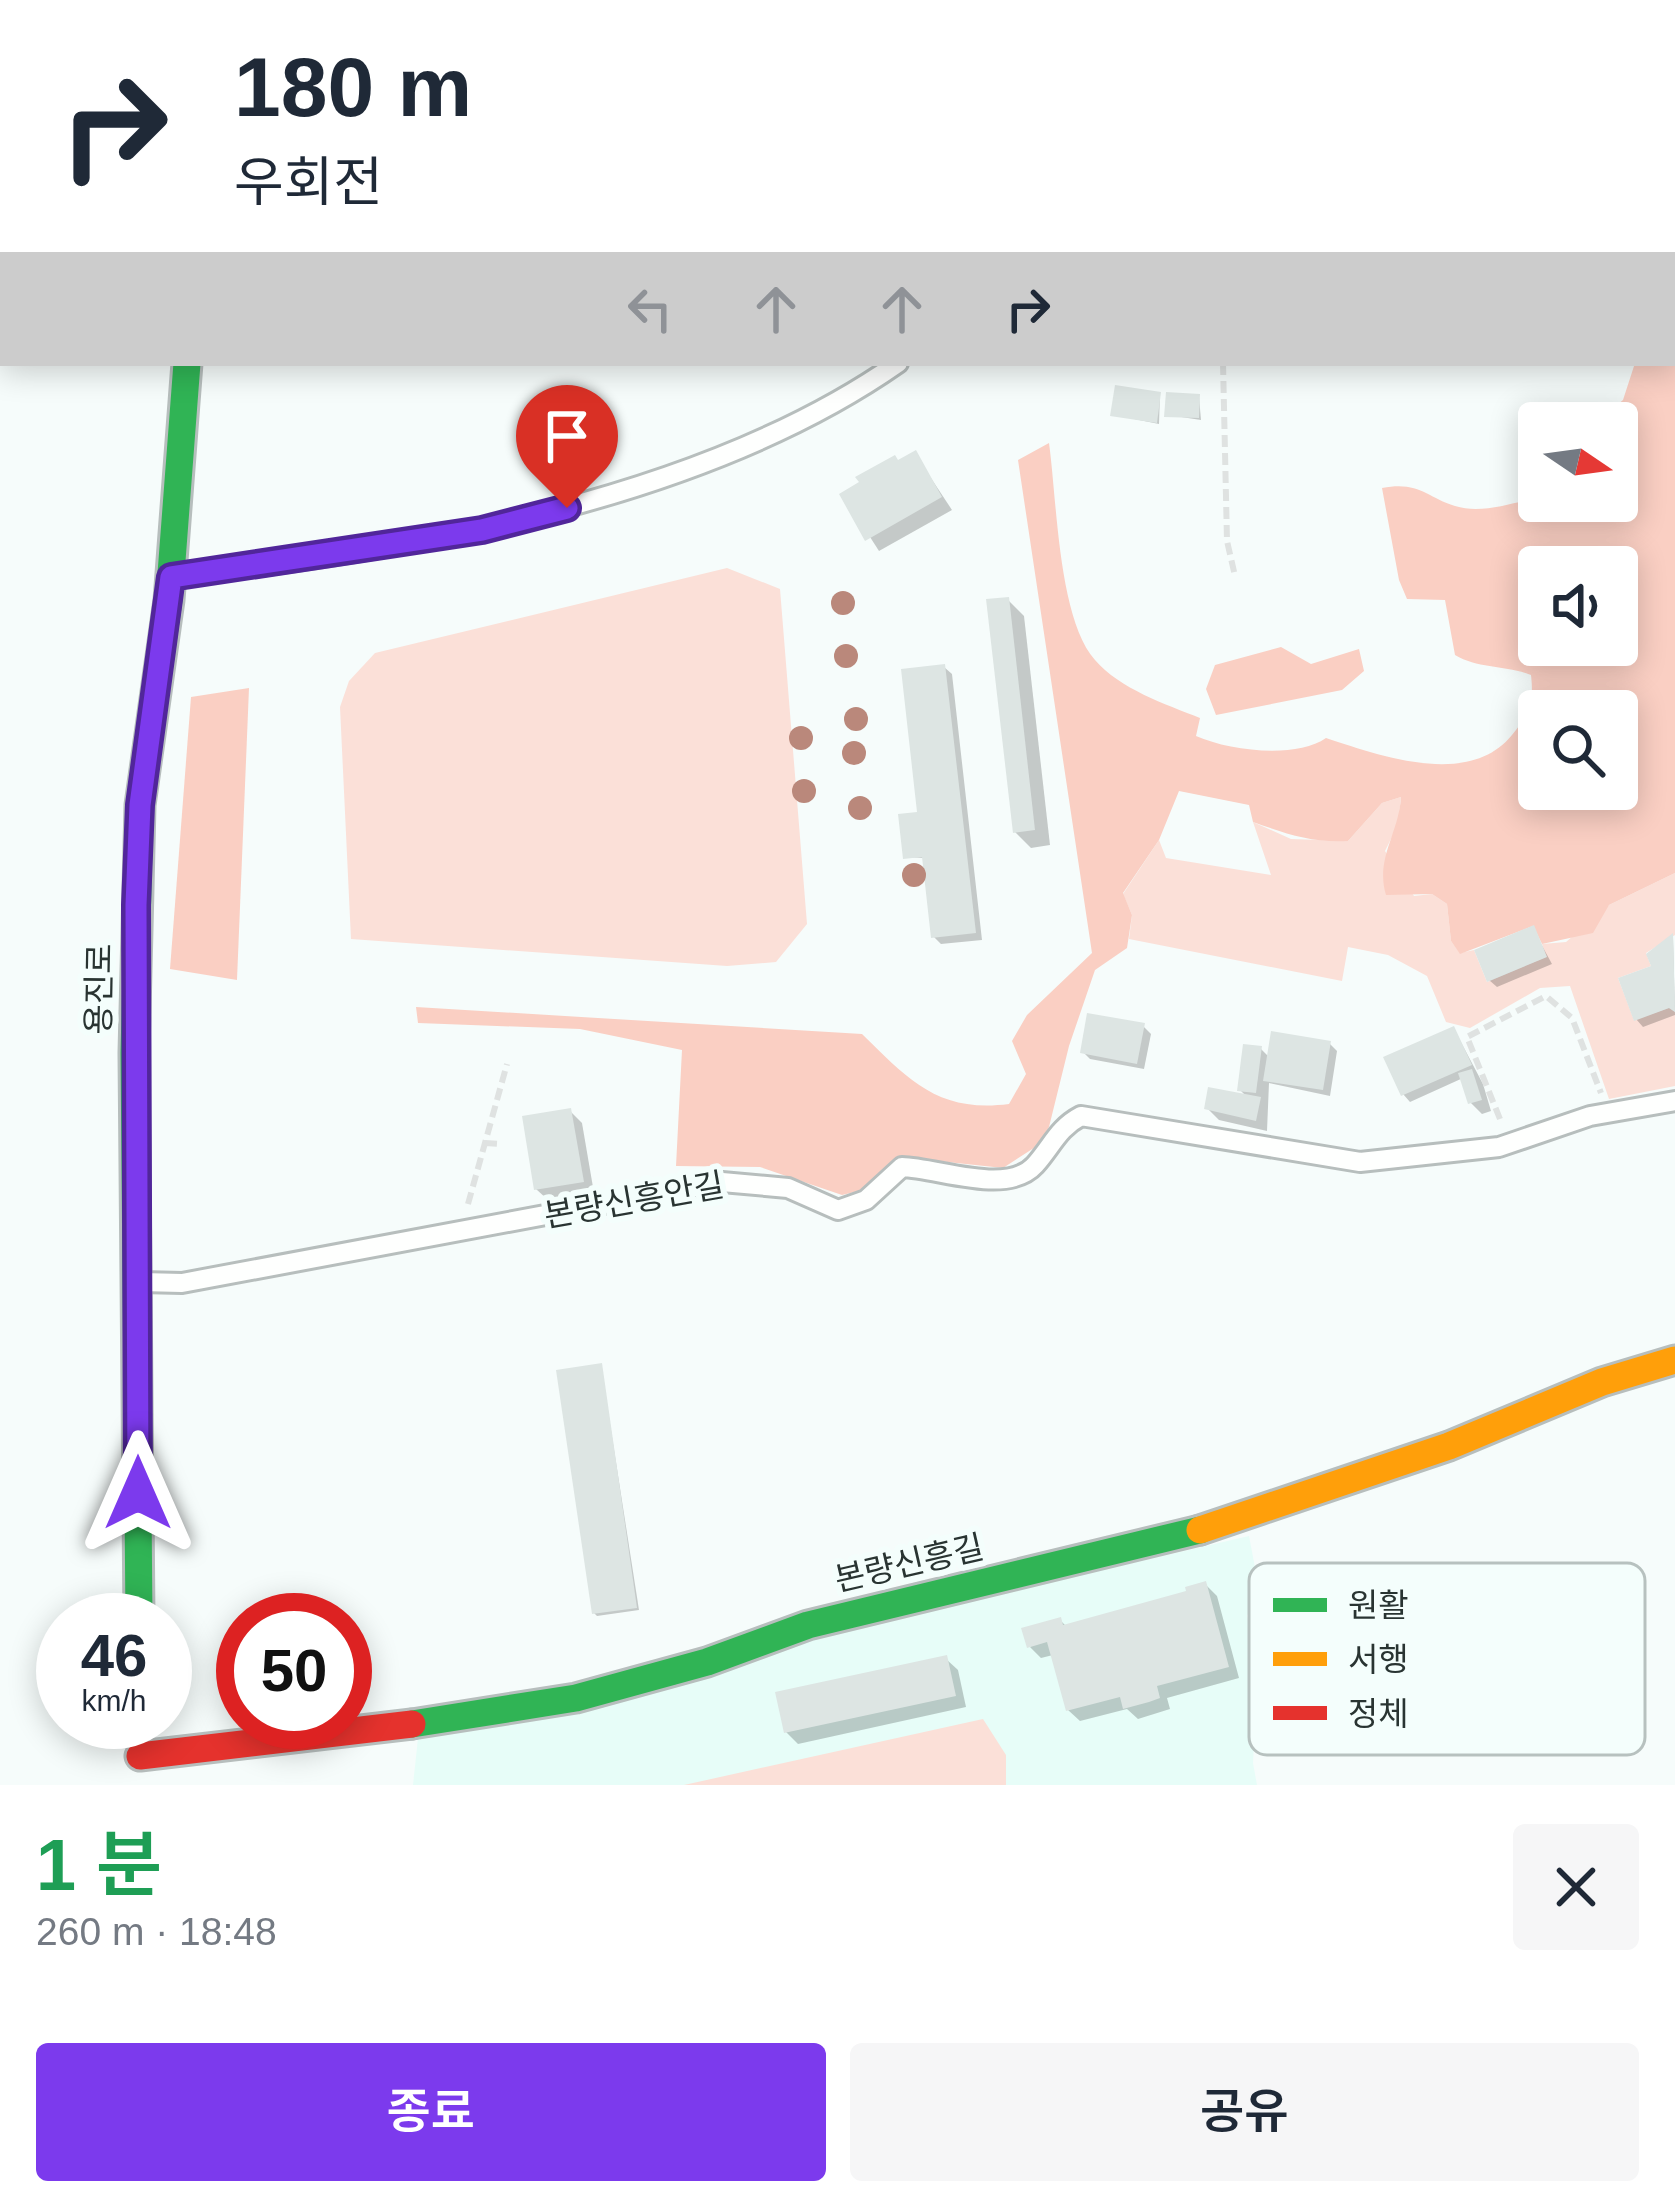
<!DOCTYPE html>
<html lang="ko">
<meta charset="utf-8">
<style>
body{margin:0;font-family:Helvetica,"Noto Sans KR",sans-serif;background:#f6f6f7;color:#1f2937;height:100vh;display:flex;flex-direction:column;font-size:45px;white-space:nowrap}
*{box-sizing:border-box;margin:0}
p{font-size:39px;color:#747a83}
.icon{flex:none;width:66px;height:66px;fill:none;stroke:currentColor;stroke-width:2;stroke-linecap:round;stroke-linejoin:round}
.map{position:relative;height:1785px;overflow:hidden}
.sheet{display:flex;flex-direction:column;background:#fff;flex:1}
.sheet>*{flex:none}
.hud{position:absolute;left:0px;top:0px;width:1677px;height:366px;box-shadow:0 6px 30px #0003;background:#fff;color:#1f2937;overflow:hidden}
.needle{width:78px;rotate:103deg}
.tools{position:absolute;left:1518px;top:402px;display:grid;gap:24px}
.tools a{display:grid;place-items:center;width:120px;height:120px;border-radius:12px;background:#fff;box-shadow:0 6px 30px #0003;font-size:60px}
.speed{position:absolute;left:36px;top:1593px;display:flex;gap:24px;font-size:60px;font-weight:700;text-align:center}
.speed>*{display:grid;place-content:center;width:156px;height:156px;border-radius:50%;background:#fff;box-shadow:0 6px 30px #0003;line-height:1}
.speed small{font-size:30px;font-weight:400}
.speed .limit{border:18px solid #d22;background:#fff;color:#111}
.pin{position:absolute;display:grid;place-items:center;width:102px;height:102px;color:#fff;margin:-123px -51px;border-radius:50% 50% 50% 0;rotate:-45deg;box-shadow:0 0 12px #0007}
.pin .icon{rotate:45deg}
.me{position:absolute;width:132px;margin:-66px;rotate:0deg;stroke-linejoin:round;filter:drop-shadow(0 0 9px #0008)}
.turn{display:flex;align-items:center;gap:42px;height:252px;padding:0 36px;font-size:54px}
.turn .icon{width:156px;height:156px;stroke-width:2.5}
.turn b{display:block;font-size:84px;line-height:102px}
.lanes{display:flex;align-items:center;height:114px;padding:0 36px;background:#0003;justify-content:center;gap:60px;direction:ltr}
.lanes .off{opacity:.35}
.round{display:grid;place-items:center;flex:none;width:126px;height:126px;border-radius:12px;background:#f6f6f7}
.overview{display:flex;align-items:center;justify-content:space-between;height:204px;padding:0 36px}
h1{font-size:72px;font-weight:600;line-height:90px;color:#1e9e55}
.action{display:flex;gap:24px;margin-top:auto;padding:24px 36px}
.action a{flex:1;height:138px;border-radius:12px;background:#7c3aed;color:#fff;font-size:48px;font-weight:600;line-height:138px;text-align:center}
.action a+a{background:#f6f6f7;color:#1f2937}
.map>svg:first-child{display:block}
</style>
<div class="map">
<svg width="1675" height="1785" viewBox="0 0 1675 1785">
<rect width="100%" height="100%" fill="#f6fcfb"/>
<!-- built -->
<path fill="#e7fdf8" d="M1249,1536L1263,1609L1247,1615L1258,1668L1253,1763L1257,1785H413L418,1738L831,1633Z"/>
<!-- green -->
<g fill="#fbe0d8">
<path d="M727,568L780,589L807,924L776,962L727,966L351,939L340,707L349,681L375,653Z"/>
<path d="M1401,797L1398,825L1385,851L1414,896L1432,894L1447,904L1451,941L1460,953L1474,950L1487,982L1546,957L1542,944L1566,942L1609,905L1675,873V935L1646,953L1651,966L1618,978L1634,1020L1669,1008L1675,1012V1086L1609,1099L1570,986L1540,988L1470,1028L1446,1022L1427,976L1388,955L1348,947L1342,981L1129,939L1132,915L1123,894L1159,840L1166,858L1271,875L1253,822L1291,839L1348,841L1382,803Z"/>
<path d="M983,1719L1006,1755V1785H684Z"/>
</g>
<!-- forest -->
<g fill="#facfc3" fill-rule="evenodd">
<path d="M1675,326V873L1609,905L1593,933L1542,944L1533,926L1460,954L1451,941L1447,904L1432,894L1386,895C1375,859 1399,833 1401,797L1382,803L1348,841C1312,843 1287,834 1253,822L1249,805L1179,791L1159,840L1123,893L1132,915L1127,948L1095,970L1069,1046L1049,1127L1037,1146L1003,1168L901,1157L859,1191L842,1195L760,1167L676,1166L682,1050L580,1029L418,1023L416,1007L862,1034C909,1080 938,1113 1009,1104L1026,1074L1012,1041L1027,1015L1092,953L1018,460L1049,443C1057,500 1058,618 1095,660C1120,689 1165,704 1200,718L1196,736C1230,751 1296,759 1326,738C1381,756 1469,788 1512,735C1530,714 1534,701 1531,675C1506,665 1478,669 1455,655L1445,600L1407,599L1399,580L1382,488C1419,481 1426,497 1455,506C1480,514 1508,504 1533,499L1539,491V501H1617V423H1539V459L1527,433L1531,414L1605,415L1623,400L1635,363H1674ZM1539,567H1617V645H1539ZM1539,711H1617V789H1539Z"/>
<path d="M1281,647L1311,664L1359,649L1364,671L1342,690L1216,715L1206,689L1215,665Z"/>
<path d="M249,688L237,980L170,969L191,697Z"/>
</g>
<!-- shadow -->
<g fill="#0003">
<path d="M1160,394L1159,424L1114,415Z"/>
<path d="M1199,397L1201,420L1168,415Z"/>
<path d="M915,454L952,510L879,551L843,495Z"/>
<path d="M1008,600L1024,616L1050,845L1031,848L1015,832Z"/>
<path d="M944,667L952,674L982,940L941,944L934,937L925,858L906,857L920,815Z"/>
<path d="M1533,929L1552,964L1497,987L1489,980Z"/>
<path d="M1673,937L1675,1015L1643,1027L1636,1019Z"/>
<path d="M1143,1026L1151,1034L1144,1069L1090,1059L1083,1052Z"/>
<path d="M1454,1029L1483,1084L1491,1111L1482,1114L1470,1102L1463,1078L1410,1102L1403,1094Z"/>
<path d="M1329,1043L1337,1051L1330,1096L1269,1083L1267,1131L1219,1120L1207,1108L1248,1098L1240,1090L1261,1049L1270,1058Z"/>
<path d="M570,1111L582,1123L594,1193L548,1200L536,1189Z"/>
<path d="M601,1366L639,1610L597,1616L594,1613Z"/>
<path d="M1205,1584L1217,1596L1239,1678L1167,1698L1170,1709L1138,1719L1127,1709L1080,1721L1068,1710L1053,1655L1041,1658L1030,1647L1060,1620L1067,1627L1190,1594Z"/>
<path d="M946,1659L958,1670L966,1707L798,1744L786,1732Z"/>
</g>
<!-- building -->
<g fill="#dde5e3">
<path d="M1115,385L1161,392L1157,423L1110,416Z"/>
<path d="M1166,392L1200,394L1199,418L1164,417Z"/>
<path d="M916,450L942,497L865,541L839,494L859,482L855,477L895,455L898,460Z"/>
<path d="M1009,597L1035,830L1013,833L986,599Z"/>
<path d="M945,664L976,933L931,938L922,857L903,859L898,814L917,812L901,669Z"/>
<path d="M1534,925L1547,957L1487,982L1474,950Z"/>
<path d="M1673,933L1675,1012L1669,1008L1634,1021L1618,978L1651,966L1646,954Z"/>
<path d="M1087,1013L1145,1023L1137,1064L1080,1053Z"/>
<path d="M1454,1026L1472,1065L1401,1096L1383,1057Z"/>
<path d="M1271,1031L1331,1041L1323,1090L1263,1081Z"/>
<path d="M1243,1044L1262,1046L1256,1093L1237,1091Z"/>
<path d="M1472,1069L1482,1100L1468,1104L1458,1073Z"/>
<path d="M1208,1087L1261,1097L1256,1121L1204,1109Z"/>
<path d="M571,1108L584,1182L534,1190L522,1116Z"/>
<path d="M602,1363L637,1608L592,1614L556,1370Z"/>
<path d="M1206,1581L1229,1667L1157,1686L1160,1698L1149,1702L1123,1709L1120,1697L1066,1711L1047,1642L1027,1648L1021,1628L1061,1617L1063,1625L1186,1591L1185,1587Z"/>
<path d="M947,1655L956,1696L784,1733L775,1692Z"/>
</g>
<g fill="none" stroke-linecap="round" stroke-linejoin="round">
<defs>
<g id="lane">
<path d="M1260,3L1261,0"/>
<path d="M1674,120H1675"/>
<path d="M176,576C409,551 704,499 898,363"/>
<path d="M141,1282L182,1283L722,1182L788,1188L838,1210L866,1200L902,1167C939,1168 1007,1196 1035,1165C1052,1146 1058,1128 1081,1116L1360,1162L1499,1147L1590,1116L1675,1101"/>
</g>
<g id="fast">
<path d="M139,1620L134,1053L140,805L169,600L187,363"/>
<path d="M412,1724L576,1698L707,1662L808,1625L1200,1530"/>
</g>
<path id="slow" d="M1200,1530L1449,1446L1602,1382L1675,1360"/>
<g id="jam">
<path d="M172,0V3"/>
<path d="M140,1756L412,1724"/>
</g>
</defs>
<!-- lane casing -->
<use href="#lane" stroke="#b7bebd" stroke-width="24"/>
<!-- fast casing -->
<use href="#fast" stroke="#b7bebd" stroke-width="33"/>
<!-- slow casing -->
<use href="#slow" stroke="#b7bebd" stroke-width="33"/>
<!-- jam casing -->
<use href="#jam" stroke="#b7bebd" stroke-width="33"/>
<!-- path -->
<g stroke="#dfe2e1" stroke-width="6" stroke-dasharray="12 6" stroke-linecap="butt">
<path d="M0,151L3,152"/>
<path d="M1223,363L1227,541L1235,576"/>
<path d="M1500,1119L1467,1037L1546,996L1572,1018L1601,1093"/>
<path d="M485,1143L500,1144"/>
<path d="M468,1204L507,1064"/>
</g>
<!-- lane -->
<use href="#lane" stroke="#fefffe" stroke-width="18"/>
<!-- fast -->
<use href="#fast" stroke="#30b455" stroke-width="27"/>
<!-- slow -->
<use href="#slow" stroke="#ff9f0a" stroke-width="27"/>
<!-- jam -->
<use href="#jam" stroke="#e5322d" stroke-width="27"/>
</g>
<!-- trees -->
<g fill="#ba887b">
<circle cx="843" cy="603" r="12"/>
<circle cx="846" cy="656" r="12"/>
<circle cx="856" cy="719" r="12"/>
<circle cx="801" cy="738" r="12"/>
<circle cx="854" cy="753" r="12"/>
<circle cx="804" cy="791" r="12"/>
<circle cx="860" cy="808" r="12"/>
<circle cx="914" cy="875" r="12"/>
</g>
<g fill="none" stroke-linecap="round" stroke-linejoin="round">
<defs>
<path id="route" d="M138,1493L136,905L140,805L171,577L482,530L567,508"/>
</defs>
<!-- route casing -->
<use href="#route" stroke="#51269a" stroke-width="30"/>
<!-- route -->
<use href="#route" stroke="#7c3aed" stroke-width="21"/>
</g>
<g text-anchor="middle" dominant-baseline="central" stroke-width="12" stroke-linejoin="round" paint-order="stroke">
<!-- street labels -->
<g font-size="33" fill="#293432" stroke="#f4fefc">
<text transform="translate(99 989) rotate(-89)">용진로</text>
<text transform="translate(634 1200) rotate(-10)">본량신흥안길</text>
<text transform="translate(909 1563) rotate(-13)">본량신흥길</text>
</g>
</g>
<!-- legend -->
<rect x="1249" y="1563" width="396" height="192" rx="18" fill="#f4fefc" stroke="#b7c1bf" stroke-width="3"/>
<rect x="1273" y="1598" width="54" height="14" fill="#30b455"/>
<rect x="1273" y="1652" width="54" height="14" fill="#ff9f0a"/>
<rect x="1273" y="1706" width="54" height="14" fill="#e5322d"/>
<g font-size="33" fill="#293432">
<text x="1348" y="1617">원활</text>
<text x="1348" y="1671">서행</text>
<text x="1348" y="1725">정체</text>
</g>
</svg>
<div class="tools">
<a><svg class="needle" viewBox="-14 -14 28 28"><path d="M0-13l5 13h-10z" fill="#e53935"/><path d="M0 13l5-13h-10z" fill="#747a83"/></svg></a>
<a><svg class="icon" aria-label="sound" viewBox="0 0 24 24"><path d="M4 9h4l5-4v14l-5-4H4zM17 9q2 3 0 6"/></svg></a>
<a><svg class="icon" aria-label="search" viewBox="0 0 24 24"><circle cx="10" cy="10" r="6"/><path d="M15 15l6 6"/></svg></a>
</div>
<div class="speed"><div>46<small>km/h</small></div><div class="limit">50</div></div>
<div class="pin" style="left:567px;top:508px;background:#d93025"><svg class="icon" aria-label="arrive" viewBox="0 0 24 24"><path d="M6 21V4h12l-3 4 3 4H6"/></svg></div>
<svg class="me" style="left:138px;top:1493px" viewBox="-20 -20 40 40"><path d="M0-17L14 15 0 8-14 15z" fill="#7c3aed" stroke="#fff" stroke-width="4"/></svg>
<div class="hud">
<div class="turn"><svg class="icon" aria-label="right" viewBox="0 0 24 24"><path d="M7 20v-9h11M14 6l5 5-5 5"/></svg><div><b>180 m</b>우회전</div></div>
<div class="lanes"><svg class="icon off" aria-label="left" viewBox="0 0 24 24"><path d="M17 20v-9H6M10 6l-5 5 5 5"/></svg><svg class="icon off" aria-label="ahead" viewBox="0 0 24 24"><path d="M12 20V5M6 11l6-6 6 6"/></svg><svg class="icon off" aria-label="ahead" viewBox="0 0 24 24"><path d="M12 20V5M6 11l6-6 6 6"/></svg><svg class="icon" aria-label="right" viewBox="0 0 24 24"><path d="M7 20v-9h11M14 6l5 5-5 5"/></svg></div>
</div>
</div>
<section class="sheet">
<div class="overview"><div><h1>1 분</h1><p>260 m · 18:48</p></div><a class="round"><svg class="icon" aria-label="close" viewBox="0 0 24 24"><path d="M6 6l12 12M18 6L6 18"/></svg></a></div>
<div class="action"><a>종료</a><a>공유</a></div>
</section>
